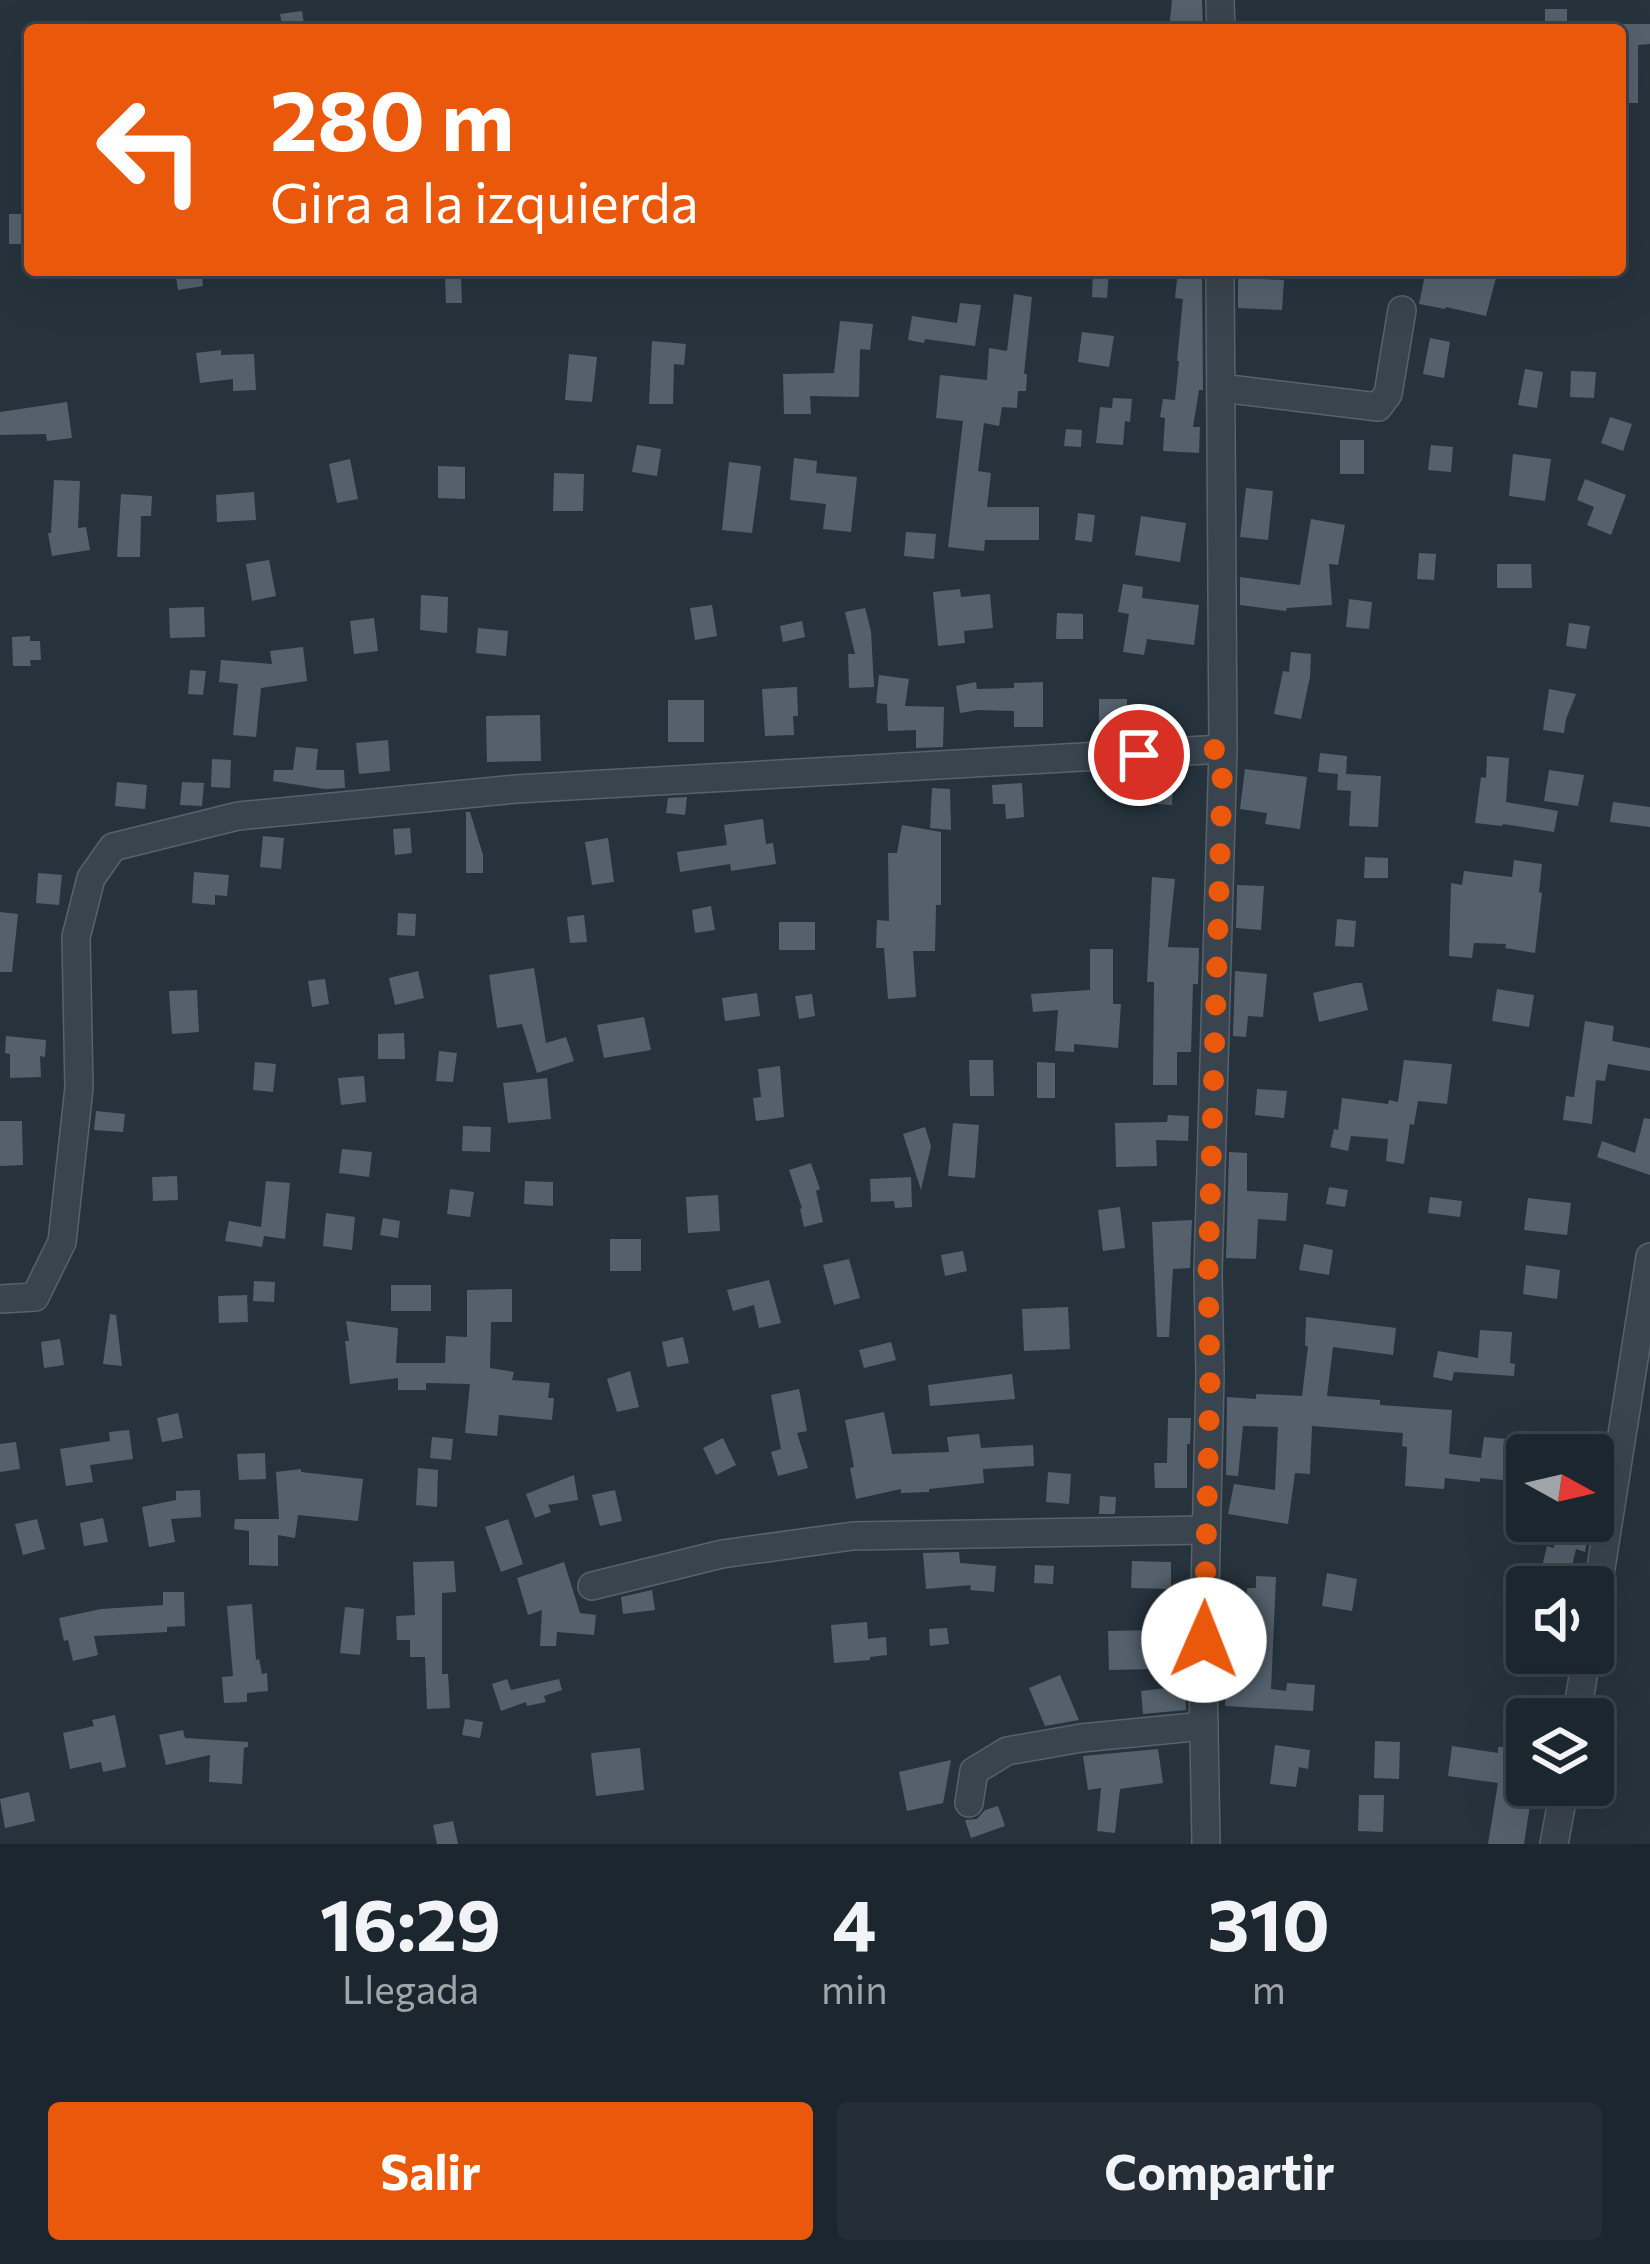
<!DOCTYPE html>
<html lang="es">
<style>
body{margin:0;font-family:Commissioner,sans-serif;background:#252e36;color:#f1f3f6;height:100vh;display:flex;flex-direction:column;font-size:45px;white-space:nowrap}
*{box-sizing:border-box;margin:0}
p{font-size:39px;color:#a0a5aa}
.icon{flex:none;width:66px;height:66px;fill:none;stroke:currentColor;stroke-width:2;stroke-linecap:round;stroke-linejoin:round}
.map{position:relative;height:1844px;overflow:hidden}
.details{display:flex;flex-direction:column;background:#1c262e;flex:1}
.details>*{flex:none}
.hud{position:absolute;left:24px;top:24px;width:1602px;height:252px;border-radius:12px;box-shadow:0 12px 48px #0002,0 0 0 3px #3a434a;background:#ea580c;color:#fff;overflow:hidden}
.needle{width:78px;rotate:98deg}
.controls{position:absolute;left:1506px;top:1434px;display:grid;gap:24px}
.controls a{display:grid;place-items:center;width:108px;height:108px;border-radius:12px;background:#1c262e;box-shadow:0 12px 48px #0002,0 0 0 3px #3a434a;font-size:60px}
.pin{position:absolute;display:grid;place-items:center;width:102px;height:102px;color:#fff;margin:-51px;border:6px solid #fff;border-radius:50%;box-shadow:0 3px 12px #0007}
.me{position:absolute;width:132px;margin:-66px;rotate:1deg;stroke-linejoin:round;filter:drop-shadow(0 0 9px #0008)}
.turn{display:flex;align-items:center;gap:42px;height:252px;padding:0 48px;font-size:54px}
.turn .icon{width:156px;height:156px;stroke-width:2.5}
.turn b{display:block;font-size:84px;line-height:102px}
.eta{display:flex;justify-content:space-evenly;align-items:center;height:204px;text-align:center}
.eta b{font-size:72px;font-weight:700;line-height:84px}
.cta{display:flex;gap:24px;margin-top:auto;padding:24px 48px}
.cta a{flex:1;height:138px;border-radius:12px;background:#ea580c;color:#fff;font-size:48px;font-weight:700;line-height:138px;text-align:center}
.cta a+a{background:#252e36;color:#f1f3f6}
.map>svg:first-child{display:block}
</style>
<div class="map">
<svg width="1650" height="1844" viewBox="0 0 1650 1844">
<rect width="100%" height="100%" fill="#26333d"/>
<!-- building -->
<g fill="#54616d">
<path d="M1172,0H1202L1203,30H1169Z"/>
<rect x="1545" y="9" width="22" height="21"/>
<path d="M302,11L305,30H283L280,14Z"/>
<path d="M1622,24H1650V44L1638,45V103H1620Z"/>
<rect x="9" y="214" width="21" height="30"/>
<path d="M175,270H201L203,286L178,290Z"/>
<path d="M1093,270H1109L1107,298L1092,297Z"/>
<path d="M1178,270H1202L1203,390H1199L1193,427H1200L1199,453L1163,451L1165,418L1160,417L1163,399L1175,400L1179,361H1177L1183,299L1175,298Z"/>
<path d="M1426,270H1498L1486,316L1446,307L1445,309L1419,304Z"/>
<path d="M461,275L462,303H446L445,276Z"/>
<path d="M1238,278L1284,280L1282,310L1238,308Z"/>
<path d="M1014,294L1032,297L1024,374H1027L1026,391H1018L1017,408L1002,407L999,426L984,423L978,471L991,473L987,507H1039V540H985L984,551L948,547L963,421L936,418L940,375L987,380L989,348L1007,351Z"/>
<path d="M960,303L981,305L975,346L925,339L924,343L908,340L912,316L957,323Z"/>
<path d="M840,321L873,324L870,350L860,349L859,397L810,396L811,414H784L783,374L834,373Z"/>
<path d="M1082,332L1114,336L1109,367L1078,362Z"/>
<path d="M1430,338L1450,342L1444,378L1423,374Z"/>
<path d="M652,341L686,344L684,365L674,364L673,404H649Z"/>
<path d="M221,350V355L254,354L256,390L233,391V379L200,383L196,353Z"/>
<path d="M569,354L597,357L592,402L565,400Z"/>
<path d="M1525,369L1543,372L1537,408L1518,405Z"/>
<path d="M1571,371L1596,372L1594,398L1570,397Z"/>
<path d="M1113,398L1132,399L1130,422L1125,421L1123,445L1096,443L1100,407L1112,408Z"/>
<path d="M67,402L72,438L47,441L46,434L0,435V412Z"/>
<path d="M1610,417L1632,424L1623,451L1601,443Z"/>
<path d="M1066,429L1082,430L1081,447L1064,446Z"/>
<rect x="1340" y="440" width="24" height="34"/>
<path d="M637,445L661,449L657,476L632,472Z"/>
<path d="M1431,445L1453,447L1451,472L1428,470Z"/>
<path d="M1513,454L1551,459L1545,501L1509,496Z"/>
<path d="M794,458L817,461L816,473L857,477L851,532L823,529L826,504L790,500Z"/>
<path d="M350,459L358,499L337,503L329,464Z"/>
<path d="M729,462L761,466L752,533L722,530Z"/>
<path d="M438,466L465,467V499L438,498Z"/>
<path d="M554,473L584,474L583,511H553Z"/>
<path d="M1585,479L1626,495L1611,535L1587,525L1594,507L1577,500Z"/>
<path d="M54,480L80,481L78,528L86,527L90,550L52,556L48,533H51Z"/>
<path d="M1246,488L1273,491L1268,540L1240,537Z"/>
<path d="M254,492L256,520L217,522L216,495Z"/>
<path d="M121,494L152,496L151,516H141L140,557H117Z"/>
<path d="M1078,513L1095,515L1092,542L1075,540Z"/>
<path d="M1141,516L1186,523L1180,562L1135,555Z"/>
<path d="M1311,519L1345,525L1338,565L1329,564L1332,605L1287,608L1286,611L1240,605V577L1300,585Z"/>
<path d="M906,532L936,534L934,559L904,556Z"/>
<path d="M1419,553L1436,554L1434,580L1417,579Z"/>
<path d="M269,560L276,596L252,601L246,564Z"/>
<path d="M1497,564H1531L1532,588H1497Z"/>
<path d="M1123,584L1143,587L1142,598L1199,605L1194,645L1147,639L1144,655L1123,652L1129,614L1118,612Z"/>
<path d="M960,589L961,597L990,594L993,628L964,631L965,643L938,646L933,592Z"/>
<path d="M421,595L448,597L447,633L420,630Z"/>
<path d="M1349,599L1372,602L1369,629L1346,627Z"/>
<path d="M712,605L717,636L695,640L690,608Z"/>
<path d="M204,607L205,637L170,638L169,608Z"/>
<path d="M865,608L871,631L874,687L849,688L848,654H855L845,612Z"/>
<path d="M1057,613L1083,614V639H1056Z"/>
<path d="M374,618L378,651L354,654L350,621Z"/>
<path d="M802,621L805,637L783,642L780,626Z"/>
<path d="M1569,623L1590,626L1586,649L1566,646Z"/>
<path d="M478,628L508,631L506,656L476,653Z"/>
<path d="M30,636V641H40L41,660H30L31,666H13L12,637Z"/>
<path d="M303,647L307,681L261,688L256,737L233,735L238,684L219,682L221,660L272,664L270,651Z"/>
<path d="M1291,652L1311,654L1310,677L1301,719L1274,714L1283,671L1289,672Z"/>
<path d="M190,670L206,671L203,695L188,694Z"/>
<path d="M879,675L909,679L905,706L944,707L943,747L916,748V730L888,731L887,704L876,703Z"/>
<path d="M976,682L977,689L1014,688V683L1043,682V727H1014V711L978,710L960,713L956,686Z"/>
<path d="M797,687L798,716H793L794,735L765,736L762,689Z"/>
<path d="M1549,689L1576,694L1566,719L1564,733L1543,730Z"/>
<rect x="1099" y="699" width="28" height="33"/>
<rect x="668" y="700" width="36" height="42"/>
<path d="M540,715L541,761L487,762L486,716Z"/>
<path d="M388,740L390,771L359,774L356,743Z"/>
<path d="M296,747L318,749L316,770H344L345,788L325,789L273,781L274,770H293Z"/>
<path d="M1320,753L1347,756L1346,774L1381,776L1378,827L1349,826L1351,791L1337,790L1338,774L1318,772Z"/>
<path d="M1487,756L1509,758L1506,802L1558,811L1554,832L1503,824L1502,826L1475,823L1481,777L1486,778Z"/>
<path d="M212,759L231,760L230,788L211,787Z"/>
<path d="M1245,769L1307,777L1300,829L1265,824L1267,813L1240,809Z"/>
<path d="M1549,770L1584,775L1578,806L1544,801Z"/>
<path d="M1144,777L1173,779L1172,805L1143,803Z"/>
<path d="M117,782L147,785L145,809L115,806Z"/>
<path d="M182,782L204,783L202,806L180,805Z"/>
<path d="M1022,783L1024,817L1006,819L1005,804H993L992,785Z"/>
<path d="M932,788L950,789L951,830L930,828Z"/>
<path d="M687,797L685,815L666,813L668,798Z"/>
<path d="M1613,802L1650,807V827L1610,822Z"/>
<path d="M466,812H470L483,855V873H466Z"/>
<path d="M763,819L766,844L773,843L776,864L731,871L730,864L680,872L677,852L727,845L724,825Z"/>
<path d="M902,825L941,832V905H936L935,951H913L916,997L888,999L884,948H876L877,920L889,921L888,853H897Z"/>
<path d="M410,828L412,853L395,855L393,829Z"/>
<path d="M263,836L284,838L281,869L260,867Z"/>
<path d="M608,838L614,882L592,885L585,842Z"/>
<path d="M1365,857L1388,858V878H1364Z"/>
<path d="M1514,860L1542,864L1539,892L1542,893L1535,953L1505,948L1506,944L1474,943L1472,958L1449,956L1451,883L1462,885L1464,871L1512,877Z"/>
<path d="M194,872L229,875L227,896L215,895V905L192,903Z"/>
<path d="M38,873L62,875L59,905L36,903Z"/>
<path d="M1152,877L1175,879L1168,947L1199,948L1198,984H1193L1191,1052H1177V1085H1153L1154,982H1147Z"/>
<path d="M1237,885L1264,886L1261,930L1236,928Z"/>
<path d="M711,906L715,930L695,933L692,910Z"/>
<path d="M0,912L18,914L12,972H0Z"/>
<path d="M398,913L416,914L415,936L397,935Z"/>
<path d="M584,915L587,942L570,943L567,917Z"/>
<path d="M1337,919L1356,921L1354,947L1335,946Z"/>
<rect x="779" y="922" width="36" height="28"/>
<path d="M1090,949H1113V1004H1121L1118,1048L1074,1044V1052L1055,1051L1058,1010L1033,1012L1031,994L1090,990Z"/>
<path d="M534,968L546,1043L566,1037L574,1061L537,1073L522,1024L497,1028L489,975Z"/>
<path d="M418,971L424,998L395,1005L389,978Z"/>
<path d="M1235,971L1267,974L1263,1017L1248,1016L1246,1037L1233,1036Z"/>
<path d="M325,979L329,1004L312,1007L308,981Z"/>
<path d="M1355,983H1362L1368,1010L1319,1022L1313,993Z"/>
<path d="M1497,989L1534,995L1529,1027L1492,1021Z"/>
<path d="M197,990L199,1032L172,1034L169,991Z"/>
<path d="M757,993L760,1016L725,1021L722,998Z"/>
<path d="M812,994L815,1016L799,1019L795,996Z"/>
<path d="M644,1017L651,1050L604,1058L597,1025Z"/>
<path d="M1585,1021L1614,1026L1612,1041L1650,1048V1071L1608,1064L1605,1081L1596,1080L1592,1124L1563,1120L1566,1096L1574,1097Z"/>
<path d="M404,1033L405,1059H378V1034Z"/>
<path d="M6,1036L46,1040L45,1057L40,1056L41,1077L10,1078V1054L5,1053Z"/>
<path d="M439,1051L457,1053L453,1082L436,1081Z"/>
<path d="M969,1060H993L994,1096H970Z"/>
<path d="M1404,1060L1452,1064L1447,1104L1418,1101L1414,1125L1410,1124L1404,1164L1386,1161L1388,1139L1351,1136L1348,1151L1330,1147L1334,1129L1338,1130L1342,1098L1388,1104L1389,1100L1398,1102Z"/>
<path d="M255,1062L276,1064L273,1092L253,1090Z"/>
<path d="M1037,1062L1055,1063V1098H1037Z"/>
<path d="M780,1066L784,1117L756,1121L753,1098L761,1097L758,1069Z"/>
<path d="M364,1076L366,1102L341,1105L338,1078Z"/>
<path d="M547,1078L551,1119L508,1123L503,1083Z"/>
<path d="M1257,1089L1287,1091L1284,1118L1255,1115Z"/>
<path d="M96,1111L125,1114L123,1132L94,1130Z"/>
<path d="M1168,1115L1189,1116L1188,1141L1156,1140L1157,1166L1116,1167L1115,1123L1167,1122Z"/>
<path d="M1644,1118L1650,1119V1175L1597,1157L1602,1141L1635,1153Z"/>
<path d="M0,1121H22L23,1165L0,1166Z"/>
<path d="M953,1123L979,1125L975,1178L948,1176Z"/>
<path d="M463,1126L491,1127L490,1152L462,1151Z"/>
<path d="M925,1127L931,1146L921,1190L903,1134Z"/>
<path d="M342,1149L372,1152L369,1177L339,1173Z"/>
<path d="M1229,1152L1247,1153V1191L1288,1193L1286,1221L1258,1219L1256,1259L1226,1258Z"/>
<path d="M811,1163L820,1189L816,1191L823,1222L804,1227L800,1209L802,1208L789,1170Z"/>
<path d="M177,1176L178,1200L153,1201L152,1177Z"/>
<path d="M911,1177L912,1207L895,1208L894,1201L871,1202L870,1179Z"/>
<path d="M266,1181L290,1183L285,1239L264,1236L262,1247L225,1241L229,1221L261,1227Z"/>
<path d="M525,1181L553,1182V1206L524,1204Z"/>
<path d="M1329,1187L1348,1190L1345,1207L1326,1204Z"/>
<path d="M450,1189L474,1192L470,1217L447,1214Z"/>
<path d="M718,1195L720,1231L688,1233L686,1197Z"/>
<path d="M1430,1197L1462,1201L1460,1217L1428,1213Z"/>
<path d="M1528,1198L1571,1203L1567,1235L1524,1230Z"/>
<path d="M1120,1207L1125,1248L1103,1251L1098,1210Z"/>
<path d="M326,1213L355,1217L352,1250L323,1246Z"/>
<path d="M383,1218L400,1221L398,1238L380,1235Z"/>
<path d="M1192,1220L1190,1268L1173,1269L1169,1337H1157L1152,1222Z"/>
<rect x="610" y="1239" width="31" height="32"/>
<path d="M1304,1244L1333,1250L1329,1275L1299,1270Z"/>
<path d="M963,1251L967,1271L945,1276L941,1255Z"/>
<path d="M849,1259L860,1298L834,1305L823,1265Z"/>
<path d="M1526,1265L1560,1270L1557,1299L1523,1294Z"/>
<path d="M769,1280L781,1323L759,1328L754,1305L733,1311L727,1290Z"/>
<path d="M254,1281L275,1282L274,1302L253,1301Z"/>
<rect x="391" y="1285" width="40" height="26"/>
<path d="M512,1289V1322H491L490,1368L514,1372L512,1380L550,1383L548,1398H554L552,1420L499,1415L497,1436L465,1433L470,1384L426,1383V1390H398V1378L350,1384L345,1341H349L346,1321L398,1328L396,1363H445L446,1336L467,1337V1290Z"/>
<path d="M247,1295L248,1322L219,1323L218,1296Z"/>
<path d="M1068,1307L1070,1349L1024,1351L1022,1309Z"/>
<path d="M110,1314L116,1315L122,1366L103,1364Z"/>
<path d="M1306,1317L1396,1328L1393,1355L1333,1347L1327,1396L1380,1400V1405L1452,1410L1449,1454L1481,1458L1484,1437L1505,1439L1504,1450L1529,1453L1525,1482L1480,1478V1482L1445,1478L1444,1489L1405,1486L1407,1447L1402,1446L1403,1433L1312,1426L1310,1474L1295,1473L1288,1524L1228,1514L1234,1484L1275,1490L1278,1427L1243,1426L1238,1476L1226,1475L1227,1397L1256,1399V1394L1302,1396L1308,1346H1305Z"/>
<path d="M1480,1330L1512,1332L1510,1363L1515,1364L1514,1376L1454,1372L1452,1381L1433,1377L1438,1351L1478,1358Z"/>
<path d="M683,1337L689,1363L667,1367L662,1342Z"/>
<path d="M60,1339L64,1365L44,1368L41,1342Z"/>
<path d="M891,1342L896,1360L864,1368L859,1350Z"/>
<path d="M630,1371L639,1407L617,1412L607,1379Z"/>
<path d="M1012,1374L1015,1399L930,1406L928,1385Z"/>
<path d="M799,1389L807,1431L797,1433L808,1468L778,1476L771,1452L781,1449L771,1395Z"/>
<path d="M884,1412L892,1454L949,1452L947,1437L979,1434L981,1448L1033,1445L1034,1466L983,1469L984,1483L929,1489V1492L901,1493V1489L856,1499L850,1468L854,1467L845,1420Z"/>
<path d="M178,1413L183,1438L162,1442L157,1418Z"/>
<path d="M1168,1418H1191L1190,1444H1187V1488H1155L1154,1463H1167Z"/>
<path d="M129,1430L133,1459L90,1465L93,1482L66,1486L60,1449L110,1441L109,1432Z"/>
<path d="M432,1437L453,1439L451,1460L430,1458Z"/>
<path d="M723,1438L736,1465L716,1475L703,1448Z"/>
<path d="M16,1442L20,1469L0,1472V1444Z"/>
<path d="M265,1453L266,1479L239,1480L237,1454Z"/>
<path d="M418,1468L438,1470L437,1507L416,1505Z"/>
<path d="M301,1469V1472L363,1479L358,1521L298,1515L295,1538L278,1535V1566L249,1565V1531L234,1529L235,1519H279L276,1472Z"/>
<path d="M1048,1472L1071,1474L1069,1504L1046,1502Z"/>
<path d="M574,1475L578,1500L548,1505L551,1512L535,1518L526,1494Z"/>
<path d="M200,1490L201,1517L171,1519L175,1542L149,1547L142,1507L176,1500V1491Z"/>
<path d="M615,1490L622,1521L600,1526L592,1495Z"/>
<path d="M1100,1496L1116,1497L1115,1514H1099Z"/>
<path d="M103,1518L108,1542L84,1546L80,1523Z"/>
<path d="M37,1519L45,1549L23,1555L15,1524Z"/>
<path d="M508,1519L523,1564L501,1572L485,1527Z"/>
<path d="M1557,1521H1590L1585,1552L1576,1549L1567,1587H1537L1547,1546L1554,1548Z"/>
<path d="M959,1552L960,1563L996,1566L994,1592L970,1590L971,1585L926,1589L923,1553Z"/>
<path d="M454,1561L456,1592L442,1593V1674H448L450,1708L427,1709L425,1657H410V1640H397L396,1616L415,1615L413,1562Z"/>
<path d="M1132,1561L1171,1562V1589L1131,1588Z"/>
<path d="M564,1562L580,1613L596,1615L594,1635L557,1632L556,1646H540L542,1610L528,1615L517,1578Z"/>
<path d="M1035,1565L1054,1566L1053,1584L1034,1583Z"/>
<path d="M1327,1573L1357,1579L1352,1611L1322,1606Z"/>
<path d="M1256,1576L1276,1577L1271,1689L1286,1691L1287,1683L1315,1685L1313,1711L1225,1706L1227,1675L1247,1676L1254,1607H1246L1247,1588H1256Z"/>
<path d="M652,1590L655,1610L623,1614L621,1597Z"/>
<path d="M163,1592H184L185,1626L167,1627V1632L94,1636L98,1655L73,1661L68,1640L64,1641L59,1618L101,1609L163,1605Z"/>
<path d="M252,1604L256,1660L259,1659L262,1674L267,1673L268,1691L247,1693V1702L224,1703L222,1677L233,1676L227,1606Z"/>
<path d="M345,1607L364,1609L360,1655L340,1653Z"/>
<path d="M867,1622L868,1639L886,1637L887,1655L870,1657V1660L834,1663L831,1625Z"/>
<path d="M947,1628L949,1644L930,1646L929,1629Z"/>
<path d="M1152,1630V1669L1109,1670L1108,1631Z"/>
<path d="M1060,1675L1079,1720L1045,1726L1029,1688Z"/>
<path d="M507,1679L511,1690L559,1679L562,1690L544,1696L546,1702L527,1706L526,1702L501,1711L492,1684Z"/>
<path d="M1185,1686L1186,1710L1143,1714L1141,1691Z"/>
<path d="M115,1715L126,1767L103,1772L101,1762L70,1769L63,1733L94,1726L92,1720Z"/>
<path d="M465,1719L483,1722L480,1738L462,1735Z"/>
<path d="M183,1730L185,1738L248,1742V1747L244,1748L242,1784L209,1782L210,1755L166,1765L159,1735Z"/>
<path d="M1375,1741L1400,1742L1399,1779L1374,1778Z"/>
<path d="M1275,1745L1310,1750L1308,1769L1299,1767L1296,1787L1270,1784Z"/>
<path d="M1452,1746L1498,1753V1747H1527V1785H1533L1524,1844H1488L1498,1783L1448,1776Z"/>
<path d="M640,1748L644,1790L596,1796L591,1753Z"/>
<path d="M1158,1749L1163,1783L1120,1789L1115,1833L1097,1831L1101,1788L1088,1790L1083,1756Z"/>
<path d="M951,1760L943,1803L907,1811L899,1772Z"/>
<path d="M29,1792L35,1821L5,1828L0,1799Z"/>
<path d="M1359,1795H1384L1383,1832L1358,1831Z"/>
<path d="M998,1806L1005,1826L971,1838L965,1820L977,1819L985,1810Z"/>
<path d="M453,1821L458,1844H437L433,1825Z"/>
</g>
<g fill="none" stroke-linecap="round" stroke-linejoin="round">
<defs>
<g id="minor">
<path d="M1220,0L1221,30"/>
<path d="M1221,388L1378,407L1388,394L1402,310"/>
<path d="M0,1299L35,1297L62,1242L79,1088L76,937L91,878L113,847L238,816L516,789L1223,749"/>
<path d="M592,1586L722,1554L853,1536L1206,1530"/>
<path d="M1593,1619L1650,1257"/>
<path d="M1576,1719L1587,1653"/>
<path d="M969,1803L974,1771L1007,1751L1081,1738L1204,1726"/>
<path d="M1206,1844L1203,1677L1210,1375L1208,1273L1223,749L1220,270"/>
<path d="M1554,1844L1565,1785"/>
</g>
</defs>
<!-- minor casing -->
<use href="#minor" stroke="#58626b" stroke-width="30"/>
<!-- minor -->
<use href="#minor" stroke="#3a444e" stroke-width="27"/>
</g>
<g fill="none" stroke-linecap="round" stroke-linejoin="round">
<!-- route -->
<path stroke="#ea580c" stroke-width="21" stroke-dasharray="0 37.8" d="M1139,755L1223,749L1208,1273L1210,1376L1204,1640"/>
</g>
</svg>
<div class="controls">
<a><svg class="needle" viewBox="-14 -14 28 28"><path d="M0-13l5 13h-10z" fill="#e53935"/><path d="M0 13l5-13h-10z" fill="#a0a5aa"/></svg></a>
<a><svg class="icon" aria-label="sound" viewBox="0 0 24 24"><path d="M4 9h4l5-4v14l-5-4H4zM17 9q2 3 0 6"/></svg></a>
<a><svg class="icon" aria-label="layers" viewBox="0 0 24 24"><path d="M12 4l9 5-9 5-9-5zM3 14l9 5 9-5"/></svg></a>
</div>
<div class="pin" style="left:1139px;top:755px;background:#d93025"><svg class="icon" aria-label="arrive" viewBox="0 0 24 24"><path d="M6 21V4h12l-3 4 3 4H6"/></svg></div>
<svg class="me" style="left:1204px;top:1640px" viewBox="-20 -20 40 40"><circle r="19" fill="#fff"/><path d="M0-13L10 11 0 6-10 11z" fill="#ea580c"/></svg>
<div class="hud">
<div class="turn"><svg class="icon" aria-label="left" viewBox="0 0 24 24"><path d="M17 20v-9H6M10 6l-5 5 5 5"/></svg><div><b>280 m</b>Gira a la izquierda</div></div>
</div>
</div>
<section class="details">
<div class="eta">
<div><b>16:29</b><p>Llegada</p></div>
<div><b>4</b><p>min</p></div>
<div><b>310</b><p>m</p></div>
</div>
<div class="cta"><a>Salir</a><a>Compartir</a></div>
</section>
